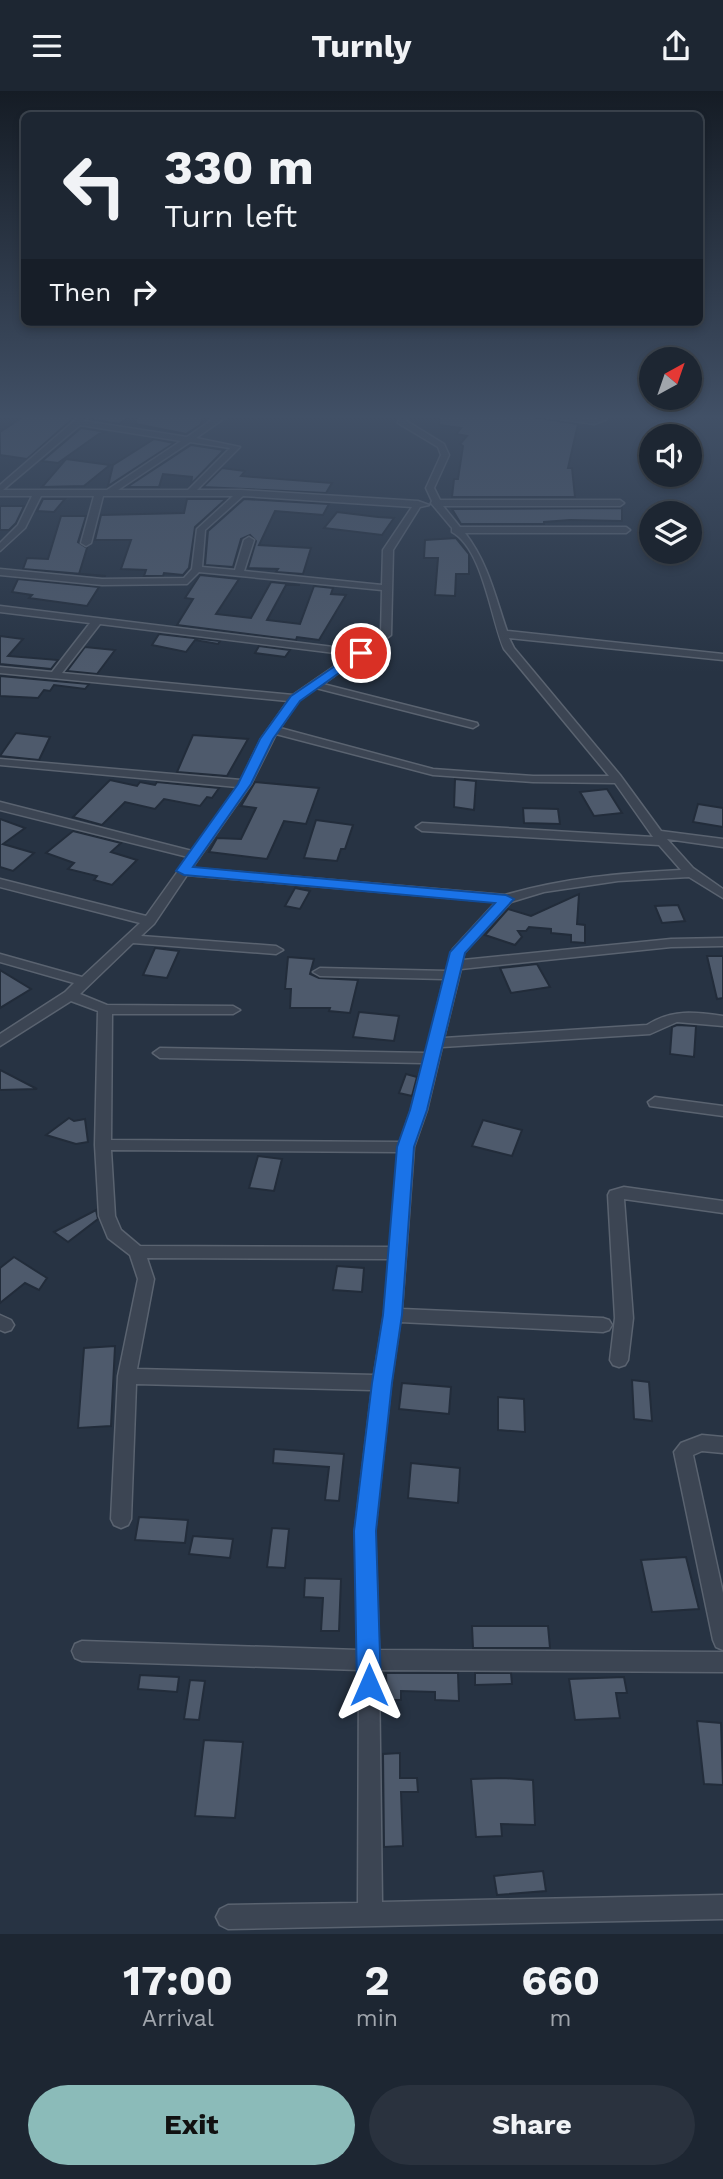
<!DOCTYPE html>
<style>
body{margin:0;font-family:"Work Sans",sans-serif;background:#2a323e;color:#f1f3f6;height:100vh;display:flex;flex-direction:column;font-size:26px;white-space:nowrap}
*{box-sizing:border-box;margin:0}
p{font-size:23px;color:#a0a5ac}
.icon{flex:none;width:38px;height:38px;fill:none;stroke:currentColor;stroke-width:2;stroke-linecap:round;stroke-linejoin:round}
.map{position:relative;height:1843px;overflow:hidden}
.side{display:flex;flex-direction:column;background:#1d2632;flex:1}
.side>*{flex:none}
.hud{position:absolute;left:21px;top:21px;width:682px;height:214px;border-radius:10px;box-shadow:0 4px 10px #0003,0 0 0 2px #3b434d;background:#1d2632;color:#f1f3f6;overflow:hidden}
.needle{width:46px;rotate:40deg}
.tools{position:absolute;left:639px;top:256px;display:grid;gap:14px}
.tools a{display:grid;place-items:center;width:63px;height:63px;border-radius:50%;background:#1d2632;box-shadow:0 4px 10px #0003,0 0 0 2px #3b434d;font-size:35px}
.pin{position:absolute;display:grid;place-items:center;width:60px;height:60px;color:#fff;margin:-30px;border:4px solid #fff;border-radius:50%;box-shadow:0 2px 7px #0007}
.me{position:absolute;width:77px;margin:-38px;rotate:0deg;stroke-linejoin:round;filter:drop-shadow(0 0 5px #0008)}
.turn{display:flex;align-items:center;gap:24px;height:147px;padding:0 28px;font-size:32px}
.turn .icon{width:91px;height:91px;stroke-width:2.5}
.turn b{display:block;font-size:49px;line-height:60px}
.then{display:flex;align-items:center;height:66px;padding:0 28px;background:#0003;gap:14px;font-size:26px}
.eta{display:flex;justify-content:space-evenly;align-items:center;height:119px;text-align:center}
.eta b{font-size:42px;font-weight:700;line-height:49px}
.primary-button{display:flex;gap:14px;margin-top:auto;padding:14px 28px}
.primary-button a{flex:1;height:80px;border-radius:42px;background:#8bbbb9;color:#111;font-size:28px;font-weight:700;line-height:80px;text-align:center}
.primary-button a+a{background:#2a323e;color:#f1f3f6}
header{display:flex;justify-content:space-between;align-items:center;height:91px;padding:0 28px;background:#1d2632;font-size:32px;font-weight:700}
.map>svg:first-child{display:block}
</style>
<header><svg class="icon" aria-label="menu" viewBox="0 0 24 24"><path d="M4 6h16M4 12h16M4 18h16"/></svg>Turnly<svg class="icon" aria-label="share" viewBox="0 0 24 24"><path d="M12 15V3M7 8l5-5 5 5M5 13v7h14v-7"/></svg></header>
<div class="map">
<svg width="723" height="1843" viewBox="0 0 723 1843">
<rect width="100%" height="100%" fill="#273343"/>
<!-- building -->
<g fill="#4e5a6c" stroke="#222c3a" stroke-width="2">
<path d="M26,324H77L27,368L0,364V341Z"/>
<path d="M90,324H132L119,333L90,328Z"/>
<path d="M136,324H204L200,334L186,343L136,333Z"/>
<path d="M439,324H519L578,333L568,377H572L575,406H452L454,388H458L463,355L460,353L467,345L456,343L461,337L439,334Z"/>
<path d="M81,337L107,341L99,343L58,372L42,370Z"/>
<path d="M154,348L174,352L108,395L113,374Z"/>
<path d="M191,354L224,359L191,393L192,386L163,383L159,396H127Z"/>
<path d="M66,368L110,374L84,395L42,396Z"/>
<path d="M222,377L245,380L241,385L332,392L326,402L203,396Z"/>
<path d="M43,408H65L54,421L37,420Z"/>
<path d="M187,408H226L195,436L189,477L183,484L164,482L163,485H144L146,479L121,478L131,449H95L101,424L184,422Z"/>
<path d="M244,408L329,413L323,424L275,420L259,454L311,457L303,483L276,481L278,478L248,477L256,450L250,444L241,448L233,476L205,474L208,440Z"/>
<path d="M0,415H24L16,432L9,439H0Z"/>
<path d="M622,417V430L570,429L544,431V433H461L452,418Z"/>
<path d="M337,421L378,426L394,427L382,444L324,437Z"/>
<path d="M61,425H86L78,451L87,457L79,483L106,485L23,478L27,467L48,468Z"/>
<path d="M456,447L469,463V483H456L455,505L435,504L438,467H424L425,449Z"/>
<path d="M200,484L239,488L216,523L251,527L271,491L300,494H286L267,529L300,533L314,495L333,497L331,503L346,504L319,549L297,546L296,549L177,534L193,508L185,507Z"/>
<path d="M18,488L99,496L87,515L29,507L32,504L12,501Z"/>
<path d="M159,543L220,550L218,553L195,549L186,561L152,554Z"/>
<path d="M0,545L23,548L8,565L58,569L51,578L0,573Z"/>
<path d="M259,555L290,559L285,566L255,562Z"/>
<path d="M85,556L115,559L97,583L67,580Z"/>
<path d="M0,585L89,593L85,598L54,594L50,600L44,599L38,607L0,605Z"/>
<path d="M16,642L50,646L39,669L0,665Z"/>
<path d="M193,644L248,648L227,685L177,681Z"/>
<path d="M455,688L476,690L474,719L454,716Z"/>
<path d="M110,689L137,695L140,691L155,694L157,691L219,697L212,707L207,706L200,715L164,708L155,718L125,711L102,734L73,726Z"/>
<path d="M255,691L319,697L306,733L284,730L267,768L209,761L217,747L241,748L256,717L241,715Z"/>
<path d="M607,698L622,722L594,725L580,701Z"/>
<path d="M698,713L723,717V736L693,731Z"/>
<path d="M523,717L558,718L560,733L524,732Z"/>
<path d="M0,728L25,737L3,753L34,762L13,780L0,776Z"/>
<path d="M316,729L353,734L345,758H341L337,770L304,767Z"/>
<path d="M73,740L121,752L111,761L137,769L112,794L94,789L97,785L68,778L74,772L46,762Z"/>
<path d="M295,797L310,800L300,818L285,815Z"/>
<path d="M579,803L577,833L585,834V852L571,851V844L551,842V838L529,836L526,840H518L522,846L515,854L485,844L508,818L531,825Z"/>
<path d="M678,814L685,830L662,832L655,815Z"/>
<path d="M155,857L179,860L167,887L143,884Z"/>
<path d="M707,865H723V907L717,908Z"/>
<path d="M288,866L314,868L310,883L319,887L358,889L350,922L329,920L330,917H290L291,898H285Z"/>
<path d="M537,873L550,896L511,902L500,877Z"/>
<path d="M0,879L31,898L0,917Z"/>
<path d="M359,921L399,925L394,950L353,946Z"/>
<path d="M677,934L696,935L694,966L670,963L672,936Z"/>
<path d="M0,979L37,998L0,999Z"/>
<path d="M406,983L417,986L412,1005L399,1002Z"/>
<path d="M69,1027L74,1030L85,1028L88,1051L76,1053L46,1044Z"/>
<path d="M483,1029L522,1039L512,1065L472,1055Z"/>
<path d="M258,1065L282,1068L274,1100L249,1097Z"/>
<path d="M96,1119L98,1128L68,1151L54,1141Z"/>
<path d="M14,1166L47,1187L39,1199L25,1192L0,1212V1177Z"/>
<path d="M337,1175L364,1177L362,1201L333,1199Z"/>
<path d="M115,1255L111,1335L78,1337L84,1257Z"/>
<path d="M632,1289L649,1291L652,1330L634,1328Z"/>
<path d="M402,1292L451,1296L449,1323L399,1318Z"/>
<path d="M498,1306L524,1308L525,1341L498,1339Z"/>
<path d="M274,1358L344,1363L339,1410L325,1409L329,1376L273,1372Z"/>
<path d="M411,1372L460,1377L458,1412L408,1407Z"/>
<path d="M139,1426L188,1429L185,1452L135,1449Z"/>
<path d="M272,1437L289,1438L285,1477L267,1476Z"/>
<path d="M193,1445L233,1448L230,1467L189,1463Z"/>
<path d="M686,1466L699,1518L652,1521L641,1469Z"/>
<path d="M305,1487L341,1488L339,1540H321L323,1507L304,1506Z"/>
<path d="M472,1535H548L550,1557H473Z"/>
<path d="M386,1582H458L459,1610L435,1609V1601L401,1600V1609H387Z"/>
<path d="M475,1582H511L512,1593L475,1594Z"/>
<path d="M140,1584L179,1586L177,1601L138,1598Z"/>
<path d="M624,1586L627,1602H616L620,1627L575,1629L569,1588Z"/>
<path d="M190,1589L205,1590L199,1629L184,1628Z"/>
<path d="M697,1630L721,1632L723,1694L704,1693Z"/>
<path d="M204,1649L243,1651L235,1727L195,1725Z"/>
<path d="M400,1662V1687H417L418,1701H401L403,1755L384,1756L383,1663Z"/>
<path d="M503,1687L533,1689L535,1734L501,1733L502,1745L476,1746L471,1688Z"/>
<path d="M543,1780L546,1800L497,1804L494,1785Z"/>
</g>
<g fill="none" stroke-linecap="round" stroke-linejoin="round">
<defs>
<g id="street">
<path d="M81,324L88,326L84,330L187,346L219,324H229L196,347L240,356L197,399H241L418,410L429,414L420,416L393,459L391,544L323,593L477,632L478,634L473,637L316,597L299,609L280,637L433,678L533,685H609L504,558C491,528 483,458 452,441V437L431,412L432,410L426,397L441,364L438,356L398,332L400,324H408L405,329L444,353L449,364L434,397L440,409H620L624,412L620,415H443L460,436H626L630,439L626,442H465C488,472 495,505 507,540L723,563V569L509,547L514,557L620,684L661,740L723,748V756L667,748L693,777L723,798V807L689,786L618,790L544,801L511,811L464,862L463,869L671,848L723,847V855L671,856L461,878L444,947L647,934C672,918 695,921 723,925V935L677,931L650,943L442,956L427,1019L414,1056L402,1218L603,1227L609,1229L612,1234L609,1239L603,1241L400,1231L391,1292L375,1440L379,1559L723,1561V1581L379,1579L382,1811L723,1804V1828L228,1838L220,1834L216,1826L220,1818L228,1814L358,1812L359,1579L82,1570L75,1567L72,1560L75,1553L82,1550L358,1559L355,1440L372,1299L136,1293L131,1428L128,1434L121,1437L114,1434L111,1428L118,1285L138,1188L130,1164L108,1147L99,1125L95,1054L98,920L71,910L0,955V943L65,901L74,892L0,871V863L82,886L140,832L0,796V788L146,825L188,766L0,719V711L192,760L237,696L0,674V668L241,689L261,648L288,610L0,582V576L52,581L90,532L0,521V515L358,559L381,543L382,499L199,481L187,493L102,494L0,484V478L102,488L184,487L192,478L197,438L233,405H103L91,452L86,455L81,452L94,405H41L25,437L0,460V452L18,434L32,405H0V394ZM80,334L181,350L107,399H3ZM190,351L230,357L188,399H118ZM243,405L412,416L383,459L382,494L244,480L254,449L249,446L244,449L235,479L202,476L205,439ZM100,533L351,564L293,604L62,582ZM276,643L433,684L533,691L615,692L653,746L422,732L416,736L422,740L659,754L681,779C621,782 563,787 505,804L192,777L251,693ZM187,784L496,811L453,858L447,880L320,877L313,881L320,885L444,888L426,962L160,957L153,962L160,967L423,972L411,1019L400,1051L111,1049L112,923H233L240,919L233,915L107,914L80,903L133,852L276,863L283,859L276,855L141,845L154,833ZM111,1059L398,1061L390,1156L140,1155L121,1139L115,1125ZM147,1167L389,1168L384,1224L374,1284L137,1278L154,1188Z"/>
<path d="M532,324H558L593,329L599,327L598,324H606L607,328L594,333Z"/>
<path d="M655,1006L723,1015V1025L650,1015L648,1011Z"/>
<path d="M624,1096L723,1110V1122L624,1108L633,1227L628,1269L625,1274L619,1276L613,1274L610,1269L615,1227L608,1104L610,1100Z"/>
<path d="M0,1224L11,1229L14,1234L11,1239L5,1241L0,1239Z"/>
<path d="M702,1344L723,1346V1362L702,1360L693,1364L723,1502V1559L716,1556L713,1549L674,1361L681,1352Z"/>
</g>
</defs>
<!-- street casing -->
<use href="#street" stroke="#5a6370" stroke-width="3"/>
<!-- street -->
<use href="#street" fill="#3c4553" fill-rule="evenodd"/>
</g>
<!-- sky -->
<linearGradient id="sky" x2="0" y2="1"><stop stop-color="#151c25"/><stop offset="0.56" stop-color="#415066"/><stop offset="1" stop-color="#415066" stop-opacity="0"/></linearGradient>
<rect width="723" height="582" fill="url(#sky)"/>
<!-- route -->
<path fill="#1a73e8" stroke="#114b97" stroke-width="2" d="M357,560L367,562L300,610L273,648L251,693L193,776L506,804L514,808L465,862L427,1019L414,1056L402,1224L392,1292L376,1440L381,1594L378,1602L369,1606L361,1602L357,1594L354,1440L372,1292L383,1224L397,1056L410,1019L450,861L495,812L184,784L176,780L238,693L260,648L291,605Z"/>
</svg>
<div class="tools">
<a><svg class="needle" viewBox="-14 -14 28 28"><path d="M0-13l5 13h-10z" fill="#e53935"/><path d="M0 13l5-13h-10z" fill="#a0a5ac"/></svg></a>
<a><svg class="icon" aria-label="sound" viewBox="0 0 24 24"><path d="M4 9h4l5-4v14l-5-4H4zM17 9q2 3 0 6"/></svg></a>
<a><svg class="icon" aria-label="layers" viewBox="0 0 24 24"><path d="M12 4l9 5-9 5-9-5zM3 14l9 5 9-5"/></svg></a>
</div>
<div class="pin" style="left:361px;top:562px;background:#d93025"><svg class="icon" aria-label="arrive" viewBox="0 0 24 24"><path d="M6 21V4h12l-3 4 3 4H6"/></svg></div>
<svg class="me" style="left:369px;top:1594px" viewBox="-20 -20 40 40"><path d="M0-17L14 15 0 8-14 15z" fill="#1a73e8" stroke="#fff" stroke-width="4"/></svg>
<div class="hud">
<div class="turn"><svg class="icon" aria-label="left" viewBox="0 0 24 24"><path d="M17 20v-9H6M10 6l-5 5 5 5"/></svg><div><b>330 m</b>Turn left</div></div>
<div class="then">Then<svg class="icon" aria-label="right" viewBox="0 0 24 24"><path d="M7 20v-9h11M14 6l5 5-5 5"/></svg></div>
</div>
</div>
<section class="side">
<div class="eta">
<div><b>17:00</b><p>Arrival</p></div>
<div><b>2</b><p>min</p></div>
<div><b>660</b><p>m</p></div>
</div>
<div class="primary-button"><a>Exit</a><a>Share</a></div>
</section>
